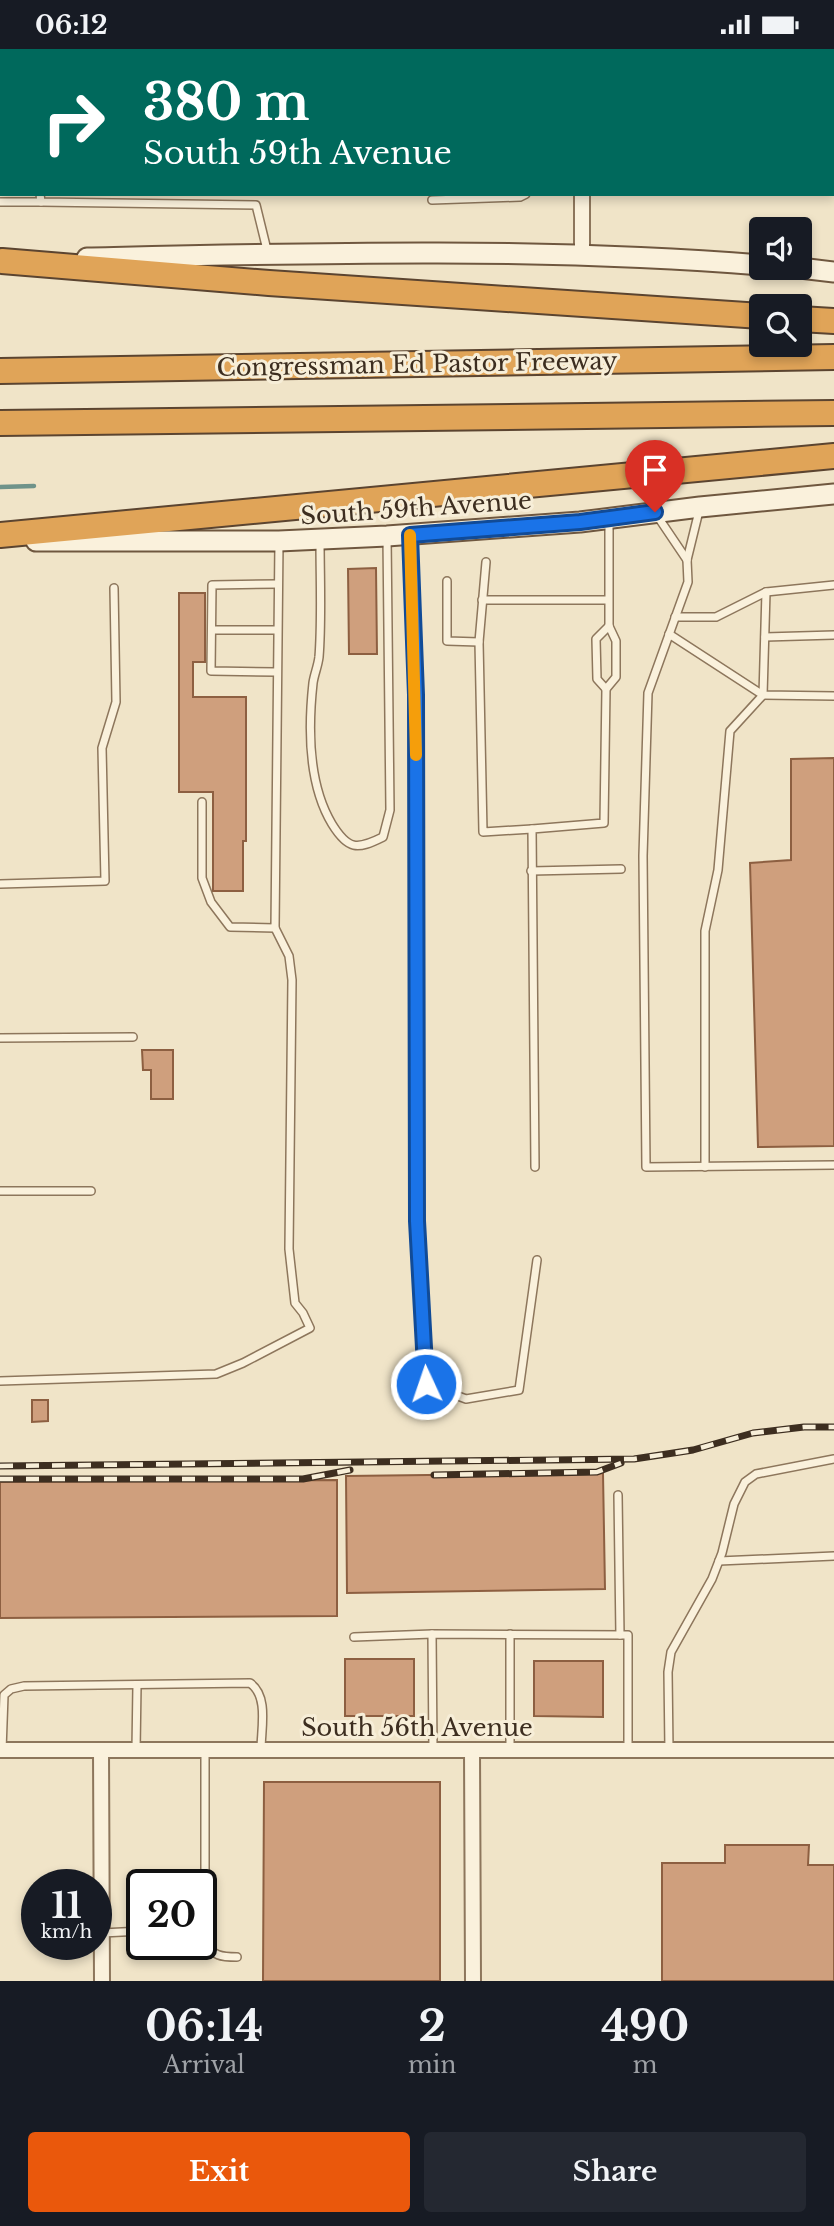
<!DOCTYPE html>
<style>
body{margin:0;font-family:"Libre Baskerville",serif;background:#242831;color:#f1f3f6;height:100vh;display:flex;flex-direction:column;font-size:26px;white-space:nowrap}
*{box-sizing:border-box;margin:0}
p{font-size:23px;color:#9ea1a6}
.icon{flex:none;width:38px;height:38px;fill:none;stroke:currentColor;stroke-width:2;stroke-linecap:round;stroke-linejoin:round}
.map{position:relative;height:1932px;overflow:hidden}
.sheet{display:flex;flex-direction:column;background:#171b24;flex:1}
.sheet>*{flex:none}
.top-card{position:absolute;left:0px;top:0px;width:835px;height:147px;box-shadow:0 4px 10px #0003;background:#00695c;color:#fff;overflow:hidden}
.tools{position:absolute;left:749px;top:168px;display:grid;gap:14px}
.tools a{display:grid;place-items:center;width:63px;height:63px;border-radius:7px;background:#171b24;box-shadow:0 4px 10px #0003;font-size:35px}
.speed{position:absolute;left:21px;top:1820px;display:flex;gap:14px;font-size:35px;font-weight:700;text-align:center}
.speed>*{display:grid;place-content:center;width:91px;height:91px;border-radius:50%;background:#171b24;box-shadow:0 4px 10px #0003;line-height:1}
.speed small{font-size:18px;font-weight:400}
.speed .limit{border:4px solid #111;border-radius:10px;background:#fff;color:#111}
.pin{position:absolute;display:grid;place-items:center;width:60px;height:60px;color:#fff;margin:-72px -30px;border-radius:50% 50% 50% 0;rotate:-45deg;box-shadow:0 0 7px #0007}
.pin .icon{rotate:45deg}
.me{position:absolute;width:77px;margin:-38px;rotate:357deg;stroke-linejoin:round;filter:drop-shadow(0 0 5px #0008)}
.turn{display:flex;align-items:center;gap:24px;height:147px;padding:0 28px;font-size:32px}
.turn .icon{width:91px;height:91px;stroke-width:2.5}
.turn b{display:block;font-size:49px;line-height:60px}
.eta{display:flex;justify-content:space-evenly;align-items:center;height:119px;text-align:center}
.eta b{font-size:42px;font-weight:700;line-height:49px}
.primary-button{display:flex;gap:14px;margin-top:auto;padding:14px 28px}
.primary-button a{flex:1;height:80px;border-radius:7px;background:#ea580c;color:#fff;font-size:28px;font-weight:700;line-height:80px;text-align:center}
.primary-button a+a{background:#242831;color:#f1f3f6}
.status{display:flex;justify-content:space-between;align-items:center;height:49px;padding:0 35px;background:#171b24;direction:ltr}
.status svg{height:19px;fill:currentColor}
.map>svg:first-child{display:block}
</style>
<div class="status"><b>06:12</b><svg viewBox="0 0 49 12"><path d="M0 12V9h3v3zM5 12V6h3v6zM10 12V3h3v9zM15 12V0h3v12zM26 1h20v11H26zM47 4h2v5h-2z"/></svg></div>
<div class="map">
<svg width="834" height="1932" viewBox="0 0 834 1932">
<rect width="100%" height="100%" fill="#f0e4c8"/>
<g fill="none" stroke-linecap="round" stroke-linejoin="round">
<!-- stream -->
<path stroke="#6f938a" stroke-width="4.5" d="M0,438L34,437"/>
</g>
<!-- building -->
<g fill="#cf9f7d" stroke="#8d5f41" stroke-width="2">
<path d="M376,519L377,605H349L348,520Z"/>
<path d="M179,544H205V613H193V648H246V792H243V842H213V743H179Z"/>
<path d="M834,709V1097L758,1098L750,814L791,811V710Z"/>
<path d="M142,1001H173V1050H151V1021H143Z"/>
<path d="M32,1351H48V1372L32,1373Z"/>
<path d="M603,1424L605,1540L347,1544L346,1427Z"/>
<path d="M337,1431V1567L0,1569V1433Z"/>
<rect x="345" y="1610" width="69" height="57"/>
<path d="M534,1612H603V1668L534,1667Z"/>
<path d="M264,1733H440V1932H263Z"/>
<path d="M725,1796H809L808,1816H834V1932H662V1814H725Z"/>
</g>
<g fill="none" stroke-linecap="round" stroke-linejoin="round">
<defs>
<g id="service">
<path d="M36,0V2"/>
<path d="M170,0V2"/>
<path d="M512,0V2"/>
<path d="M833,11H834"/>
<path d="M40,145L41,153L256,156L268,205"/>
<path d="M432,151L520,148L526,145"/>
<path d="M0,153H41"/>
<path d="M699,462L687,511L688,533L648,644L643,807L646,1118L834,1116"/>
<path d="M656,465L687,511"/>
<path d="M410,487L416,646L417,1173L426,1335L466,1350L519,1341L537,1211"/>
<path d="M320,491C320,530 322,570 319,608C318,617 314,626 313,634C308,680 308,735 332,775C348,801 357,801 383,788L390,761L387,488"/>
<path d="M486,513L479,593L483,783L532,780"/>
<path d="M447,532V592L479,593"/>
<path d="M482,551H608"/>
<path d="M675,568H716L766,543L834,536"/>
<path d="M212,581H277"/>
<path d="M669,585L763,646L834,647"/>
<path d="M765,588L834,586"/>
<path d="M276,623L211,622L212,536L278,535"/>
<path d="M606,640L597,630L596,590L609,577"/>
<path d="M202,753V829L211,853L230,878L275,879L279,493"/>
<path d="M531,822L621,820"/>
<path d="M0,835L105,832L102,699L116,653L114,539"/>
<path d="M0,989L133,988"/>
<path d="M535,1118L532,780L604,774L606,640L616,628V592L609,577V470"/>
<path d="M705,1118V882L718,821L730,682L763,646L766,543"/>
<path d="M0,1142H91"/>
<path d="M0,1332L216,1325L243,1314L310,1279L303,1264L295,1254L289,1200L292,931L289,907L275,879"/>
<path d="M618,1446L620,1586"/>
<path d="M719,1512L834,1507"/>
<path d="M510,1585V1701"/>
<path d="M354,1588L432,1585"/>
<path d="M2,1701L4,1646L11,1640L24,1637L250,1634C269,1647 261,1680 261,1701"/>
<path d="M136,1701L137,1636"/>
<path d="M205,1701V1893C213,1907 221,1908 237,1908"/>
<path d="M433,1701L432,1585L628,1586V1701"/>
<path d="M669,1701L668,1623L671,1603L712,1530L722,1504L734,1455L745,1433L756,1425L834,1410"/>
<path d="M102,1884L142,1882"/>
</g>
<g id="minor">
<path d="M582,0V2"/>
<path d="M582,205V145"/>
<path d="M0,1701H834"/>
<path d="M101,1701L102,1932"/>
<path d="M472,1701L473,1932"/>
</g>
<g id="secondary">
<path d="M87,209C312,204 537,198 761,216"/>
<path d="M800,219L834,223"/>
<path d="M36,492H279L387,487L580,473L700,458L834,445"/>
</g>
<g id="motorway">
<path d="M2,212L269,234L761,267"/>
<path d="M800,270L834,272"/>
<path d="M0,322L834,308"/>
<path d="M0,374L834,364"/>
<path d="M0,486L834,407"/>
</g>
</defs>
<!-- service casing -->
<use href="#service" stroke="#8d765c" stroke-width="10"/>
<!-- minor casing -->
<use href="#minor" stroke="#8d765c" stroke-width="18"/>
<!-- secondary casing -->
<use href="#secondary" stroke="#6f573f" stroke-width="23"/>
<!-- motorway casing -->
<use href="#motorway" stroke="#5b4430" stroke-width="28"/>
<!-- service -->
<use href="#service" stroke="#faf1dc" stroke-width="7"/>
<!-- minor -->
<use href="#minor" stroke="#faf1dc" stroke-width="14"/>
<!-- secondary -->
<use href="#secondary" stroke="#faf1dc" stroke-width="19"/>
<!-- motorway -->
<use href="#motorway" stroke="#e0a458" stroke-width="24"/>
<defs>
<g id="rail">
<path d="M0,1417L634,1410L693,1401L753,1384L804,1378H834"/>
<path d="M434,1426L597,1423L621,1414"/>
<path d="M0,1430H303L350,1421"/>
</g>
</defs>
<!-- rail casing -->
<use href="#rail" stroke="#3d2e20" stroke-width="7"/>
<!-- rail -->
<use href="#rail" stroke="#f7eed8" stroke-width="4.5" stroke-dasharray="13" stroke-linecap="butt"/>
</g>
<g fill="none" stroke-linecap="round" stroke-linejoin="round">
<defs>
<path id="route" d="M426,1335L417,1172L416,646L410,486L580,473L655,463"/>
</defs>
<!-- route casing -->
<use href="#route" stroke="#114b97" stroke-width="18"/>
<!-- route -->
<use href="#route" stroke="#1a73e8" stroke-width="12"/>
<!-- slow -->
<path stroke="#f59e0b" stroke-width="12" d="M410,486L416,706"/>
</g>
<g text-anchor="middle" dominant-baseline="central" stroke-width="6" stroke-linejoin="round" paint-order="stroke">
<!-- street labels -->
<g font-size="24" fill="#3d2e20" stroke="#f7eed8">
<text transform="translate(417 315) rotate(-1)">Congressman Ed Pastor Freeway</text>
<text transform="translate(416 459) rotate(-4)">South 59th Avenue</text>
<text x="417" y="1678">South 56th Avenue</text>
</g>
</g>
</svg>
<div class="tools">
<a><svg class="icon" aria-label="sound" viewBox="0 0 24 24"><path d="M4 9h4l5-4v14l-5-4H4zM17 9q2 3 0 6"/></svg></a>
<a><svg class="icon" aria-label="search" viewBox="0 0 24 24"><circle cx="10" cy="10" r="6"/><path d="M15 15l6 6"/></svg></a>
</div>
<div class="speed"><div>11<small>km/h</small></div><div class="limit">20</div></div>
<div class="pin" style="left:655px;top:463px;background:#d93025"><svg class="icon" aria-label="arrive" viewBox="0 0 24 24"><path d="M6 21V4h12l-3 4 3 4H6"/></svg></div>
<svg class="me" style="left:426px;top:1335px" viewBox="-20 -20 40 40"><circle r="17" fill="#1a73e8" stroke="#fff" stroke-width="3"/><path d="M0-11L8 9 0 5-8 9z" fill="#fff"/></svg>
<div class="top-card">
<div class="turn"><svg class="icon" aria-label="right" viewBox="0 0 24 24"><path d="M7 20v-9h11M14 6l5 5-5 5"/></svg><div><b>380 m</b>South 59th Avenue</div></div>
</div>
</div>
<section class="sheet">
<div class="eta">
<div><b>06:14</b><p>Arrival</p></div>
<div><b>2</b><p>min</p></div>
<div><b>490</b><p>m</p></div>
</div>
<div class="primary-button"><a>Exit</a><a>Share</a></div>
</section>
